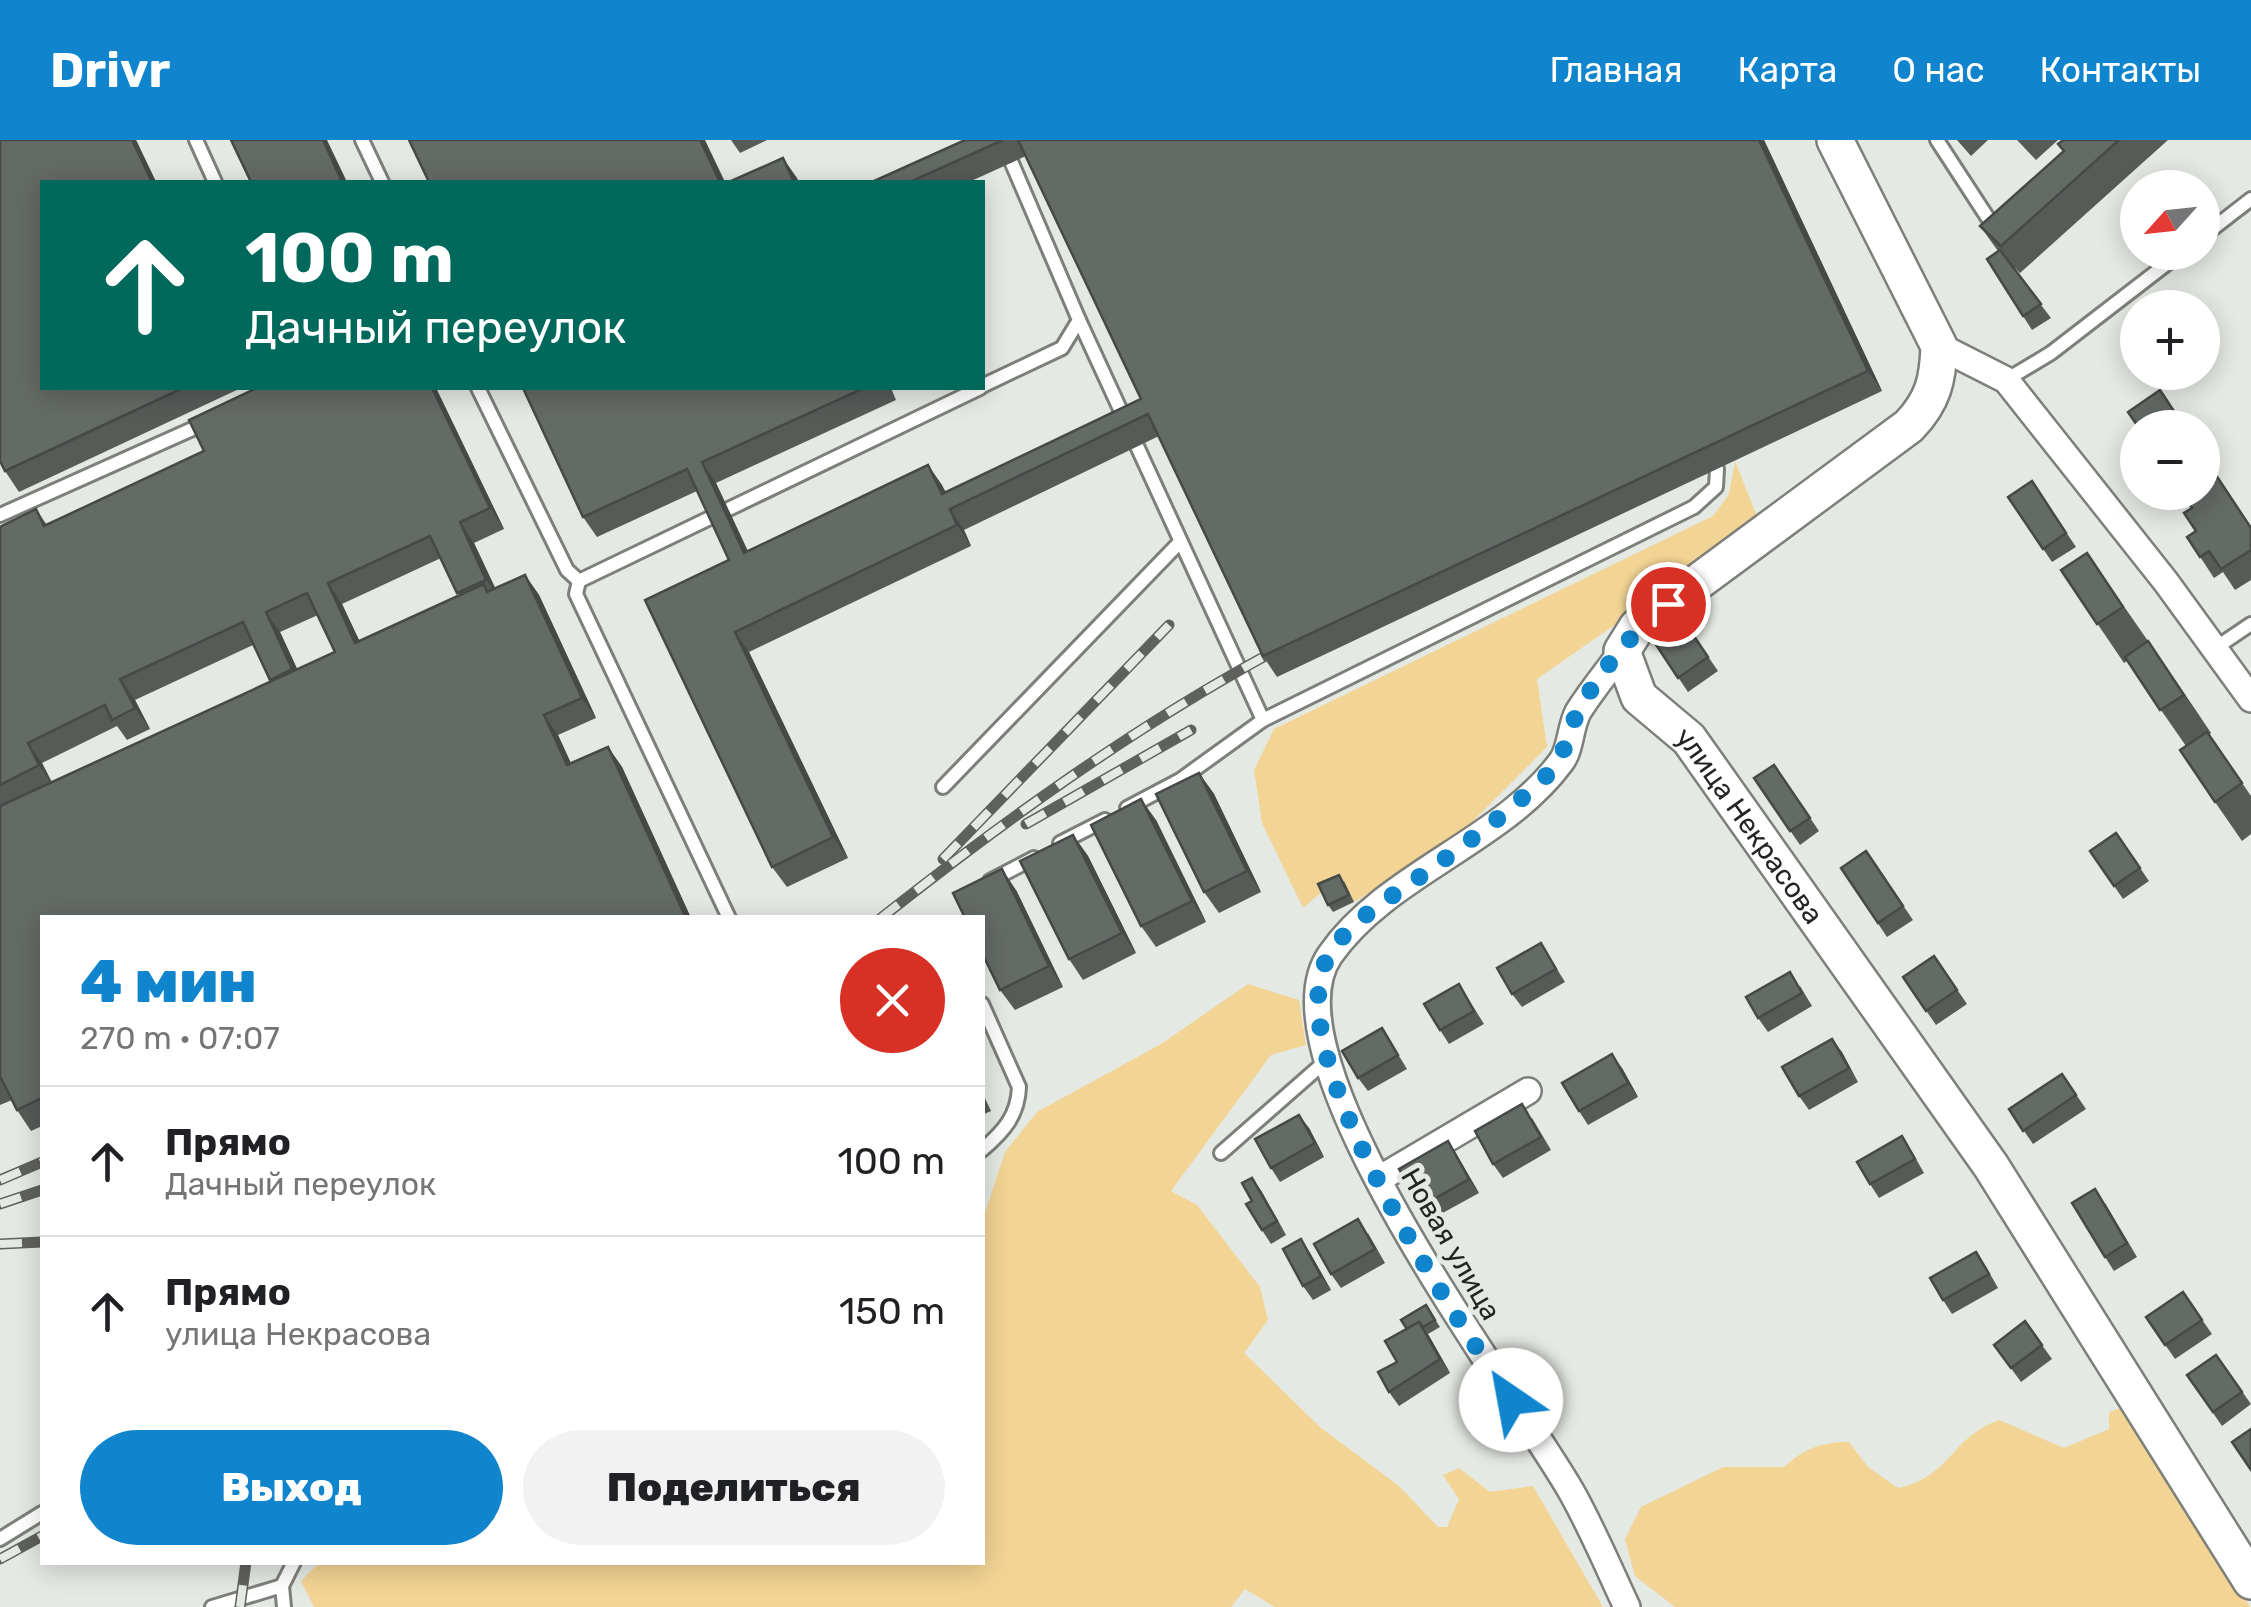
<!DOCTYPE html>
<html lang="ru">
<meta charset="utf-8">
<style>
body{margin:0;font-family:Rubik,sans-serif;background:#f2f2f2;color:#202124;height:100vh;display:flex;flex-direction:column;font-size:38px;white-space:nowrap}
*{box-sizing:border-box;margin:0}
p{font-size:32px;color:#757577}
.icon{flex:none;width:55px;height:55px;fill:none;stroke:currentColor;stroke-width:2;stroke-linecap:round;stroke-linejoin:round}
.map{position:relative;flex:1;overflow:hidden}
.side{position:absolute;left:40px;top:775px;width:945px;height:650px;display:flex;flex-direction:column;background:#fff;border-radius:0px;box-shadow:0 5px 25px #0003}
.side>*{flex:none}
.top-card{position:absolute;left:40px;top:40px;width:945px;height:210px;border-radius:0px;box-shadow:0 5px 25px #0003;background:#00695c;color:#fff;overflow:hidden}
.needle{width:65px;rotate:243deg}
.tools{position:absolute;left:2120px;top:30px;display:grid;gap:20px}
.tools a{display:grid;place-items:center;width:100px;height:100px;border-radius:50%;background:#fff;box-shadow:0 5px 25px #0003;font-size:50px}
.pin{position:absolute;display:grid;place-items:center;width:85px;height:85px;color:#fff;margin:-42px;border:5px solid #fff;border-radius:50%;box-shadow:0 2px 10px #0007}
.me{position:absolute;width:110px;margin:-55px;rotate:327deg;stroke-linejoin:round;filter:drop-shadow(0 0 8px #0008)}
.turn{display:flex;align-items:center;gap:35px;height:210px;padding:0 40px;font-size:45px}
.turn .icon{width:130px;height:130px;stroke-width:2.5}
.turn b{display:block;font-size:70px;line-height:85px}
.round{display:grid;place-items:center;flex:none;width:105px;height:105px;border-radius:52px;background:#f2f2f2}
.head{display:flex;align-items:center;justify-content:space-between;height:170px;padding:0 40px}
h1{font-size:60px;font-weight:800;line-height:75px;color:#1085ce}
.cta{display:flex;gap:20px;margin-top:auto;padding:20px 40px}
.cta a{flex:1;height:115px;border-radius:60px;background:#1085ce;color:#fff;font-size:40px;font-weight:800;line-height:115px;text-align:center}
.cta a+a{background:#f2f2f2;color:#202124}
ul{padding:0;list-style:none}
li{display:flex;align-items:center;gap:30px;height:150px;padding:0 40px;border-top:2px solid #e0e0e0}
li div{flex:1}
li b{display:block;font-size:38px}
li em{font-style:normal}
header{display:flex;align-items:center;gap:60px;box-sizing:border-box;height:140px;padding:0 50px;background:#1085ce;color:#fff}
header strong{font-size:48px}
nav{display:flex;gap:55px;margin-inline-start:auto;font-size:35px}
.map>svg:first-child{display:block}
</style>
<header>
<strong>Drivr</strong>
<nav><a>Главная</a><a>Карта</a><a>О нас</a><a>Контакты</a></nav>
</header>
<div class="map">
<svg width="2251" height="1467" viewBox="0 0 2251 1467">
<rect width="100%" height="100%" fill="#e5e9e3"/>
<!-- green -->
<g fill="#f2d494">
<path d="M1735,321L1760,384L1537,539L1547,607L1449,705L1354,762L1323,751L1303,768L1262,683L1254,630L1274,589L1713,376L1729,354Z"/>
<path d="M1248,844L1299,860L1306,905L1271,915L1171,1051L1197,1065L1260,1147L1268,1180L1244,1213L1321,1288L1399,1346L1438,1387H1447L1459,1359L1443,1335L1459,1328L1490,1352L1533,1346L1603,1467H1275L1245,1449L1231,1467H314L301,1441L319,1423L982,1422L983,1079L1005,1012L1037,972L1161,904Z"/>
<path d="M2125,1267L2250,1467H1675L1635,1436L1625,1399L1641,1367L1723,1327H1784C1804,1309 1821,1302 1849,1302L1868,1327L1898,1348C1951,1337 1951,1297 1999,1280L2064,1308L2109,1289V1272Z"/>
</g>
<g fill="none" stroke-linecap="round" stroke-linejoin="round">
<defs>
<g id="service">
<path d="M196,0L215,42"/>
<path d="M362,0L382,42"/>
<path d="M1937,0L1995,89"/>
<path d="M2202,97L2251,59"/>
<path d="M1079,180L1263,580"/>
<path d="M2006,240L2051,213L2182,112"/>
<path d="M982,246L1062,208L1079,180L1002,0"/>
<path d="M478,248L567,430L579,441"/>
<path d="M0,375L208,282"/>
<path d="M2214,509L2251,484"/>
<path d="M943,647L1180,402"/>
<path d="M1127,668L1180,640L1263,580L1694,367L1716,347L1717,329"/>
<path d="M1060,703L1105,680"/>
<path d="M990,741L1034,718"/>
<path d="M729,778L576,454L579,441L980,248"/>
<path d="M982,864L1019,947C1018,976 1003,992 982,1010"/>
<path d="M1221,1013L1327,920"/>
<path d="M0,1399L42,1373"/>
<path d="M212,1467L282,1446"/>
<path d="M284,1467L282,1446L294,1422"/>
</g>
<g id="minor">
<path d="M1939,206L2006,240L2166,442L2251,559"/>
<path d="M1622,511C1608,531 1591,551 1578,572C1570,587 1571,609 1561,622C1502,702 1386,734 1330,815C1258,918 1517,1256 1571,1351C1592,1388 1609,1429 1627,1467"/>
<path d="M1379,1039L1528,951"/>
</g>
<g id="secondary">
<path id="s1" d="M1835,0L1939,206C1938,240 1933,261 1909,286L1637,487L1622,511L1639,557L1689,599L1991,1026L2251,1441"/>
</g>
</defs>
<!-- service casing -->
<use href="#service" stroke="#7c7f7a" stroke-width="18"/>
<!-- minor casing -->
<use href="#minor" stroke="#7c7f7a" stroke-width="30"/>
<!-- secondary casing -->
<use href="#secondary" stroke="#7c7f7a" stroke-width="40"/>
<!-- service -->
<use href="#service" stroke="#fff" stroke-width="12"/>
<!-- minor -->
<use href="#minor" stroke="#fff" stroke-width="25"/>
<!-- secondary -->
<use href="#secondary" stroke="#fff" stroke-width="35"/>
<defs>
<g id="rail">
<path d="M1026,684L1191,590"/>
<path d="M943,719L1169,485"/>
<path d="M881,778C1004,681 1130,590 1267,515"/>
<path d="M0,1040L42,1022"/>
<path d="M0,1064L42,1050"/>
<path d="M0,1104L42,1102"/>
<path d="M0,1419L42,1396"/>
<path d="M240,1467L246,1422"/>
</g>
</defs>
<!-- rail casing -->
<use href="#rail" stroke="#5f615e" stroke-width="11"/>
<!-- rail -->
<use href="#rail" stroke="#e5e9e3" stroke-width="8" stroke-dasharray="22" stroke-linecap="butt"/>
</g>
<!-- wall -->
<g fill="#565b58" fill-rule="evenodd">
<path d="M0,0H136L156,42L42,248H241L19,352L5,331Z"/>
<path d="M731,0H767L740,13Z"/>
<path d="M964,0H1764L1882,251L1277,537L1263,516L1159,296L964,390L971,406L749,512L848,718L787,747L772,727L645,460L729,420L697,351L597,397L583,377L523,248H891L896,260L716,343L748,411L928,325L946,352L1141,259L1026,16L969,42H872Z"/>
<path d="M1957,0H1988L1971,16Z"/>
<path d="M2017,0H2058L2036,20Z"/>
<path d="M2063,0H2168L2020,133L2007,120L2051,178L2032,190L2023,176L1998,111L1980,86L2063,11L2058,4Z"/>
<path d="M436,248L504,389L474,403L495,449L525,435L539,455L596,578L558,595L571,623L608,607L622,627L691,778H42V986L31,991L17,970L12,960L0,965V387L36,369L47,385ZM441,418L459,455L359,501L342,464ZM318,475L335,512L297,529L280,492ZM253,505L271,542L52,642L42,623L117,586L127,600L150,589L135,560Z"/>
<path d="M2032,341L2076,407L2052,422L2008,357Z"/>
<path d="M2251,386V440L2235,450L2223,432L2214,438L2187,397Z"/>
<path d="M2087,413L2175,540L2211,593L2209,595L2251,656V694L2242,701L2215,662L2186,606L2127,521L2124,523L2061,430Z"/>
<path d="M1681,477L1718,531L1688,552L1651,497Z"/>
<path d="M1774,625L1819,691L1800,705L1754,638Z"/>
<path d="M1199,633L1214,654L1261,752L1219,773L1204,752Z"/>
<path d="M1156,680L1206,782L1156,807L1141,786Z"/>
<path d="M2116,693L2149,741L2123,759L2090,711Z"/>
<path d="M1073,695L1088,716L1136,813L1083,840L1069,819Z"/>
<path d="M1866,711L1913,780L1887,797L1841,728Z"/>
<path d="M1344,741L1354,762L1333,772L1328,765Z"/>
<path d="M1016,750L1063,847L1015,870L1000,850Z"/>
<path d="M1541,803L1565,842L1522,867L1512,854Z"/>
<path d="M1934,816L1967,864L1936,885L1903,837Z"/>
<path d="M1459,844L1484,884L1449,904L1440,890Z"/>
<path d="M1800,846L1812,866L1768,892L1758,878Z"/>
<path d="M1382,888L1407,929L1368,951L1358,938Z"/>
<path d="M1832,899L1858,942L1809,970L1799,956Z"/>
<path d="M1622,928L1638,957L1588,985L1579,971Z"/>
<path d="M2062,934L2086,969L2033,1004L2009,969Z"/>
<path d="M982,952L991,971L982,975Z"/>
<path d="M1532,978L1551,1010L1503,1038L1493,1024Z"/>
<path d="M1309,988L1324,1017L1280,1042L1271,1028Z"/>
<path d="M1448,1001L1479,1053L1430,1080L1420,1067Z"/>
<path d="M1911,1010L1924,1033L1879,1058L1870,1044Z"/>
<path d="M1252,1038L1286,1095L1271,1104L1262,1090Z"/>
<path d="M2105,1063L2137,1117L2114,1131L2105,1117Z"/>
<path d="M1368,1093L1385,1123L1341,1148L1331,1134Z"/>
<path d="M1310,1113L1331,1150L1313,1160L1303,1146Z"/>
<path d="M1985,1125L1998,1148L1952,1174L1943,1160Z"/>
<path d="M2183,1152L2212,1194L2175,1219L2146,1177Z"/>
<path d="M1426,1165L1440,1187L1428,1194L1450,1233L1399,1266L1389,1252L1407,1189Z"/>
<path d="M1994,1205H2042L2052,1219L2021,1242Z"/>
<path d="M2216,1215L2251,1264L2222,1286L2187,1235Z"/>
</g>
<!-- shaded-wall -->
<g fill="#464a47">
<path d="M132,0H136L156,42H152Z"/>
<path d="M323,0H327L347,42H342Z"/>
<path d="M700,0H705L725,42H720Z"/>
<path d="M1759,0H1764L1882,251L1868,231Z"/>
<path d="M783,18L797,38L799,42H794Z"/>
<path d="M432,248H436L504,389L490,368Z"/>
<path d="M702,322L716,343L758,434L744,413Z"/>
<path d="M928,325L942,345L953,368L942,354Z"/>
<path d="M950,369L964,390L971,406L957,385Z"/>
<path d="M460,382L474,403L501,460L486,440Z"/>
<path d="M525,435L539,455L596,578L582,558Z"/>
<path d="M328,443L342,464L370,523L355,503Z"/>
<path d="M266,472L280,492L307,550L292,529Z"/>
<path d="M735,492L749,512L848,718L833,697Z"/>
<path d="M2148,501L2175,540L2211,593L2184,555Z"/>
<path d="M120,539L135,560L150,589L135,568Z"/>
<path d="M544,575L558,595L581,646L567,625Z"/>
<path d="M28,603L42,623L53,646L39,625Z"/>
<path d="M608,607L622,627L691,778H686Z"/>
<path d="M1199,633L1214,654L1261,752L1247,731Z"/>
<path d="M1141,659L1156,680L1206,782L1192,761Z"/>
<path d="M1073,695L1088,716L1136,813L1122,793Z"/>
<path d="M1002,729L1016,750L1063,847L1049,826Z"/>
<path d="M1832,899L1842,912L1858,942L1849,928Z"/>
<path d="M1612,914L1622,928L1638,957L1628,943Z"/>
<path d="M1299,975L1309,988L1324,1017L1315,1003Z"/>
<path d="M1448,1001L1457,1015L1479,1053L1469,1039Z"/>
<path d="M1252,1038L1262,1052L1286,1095L1277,1081Z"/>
<path d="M1301,1099L1310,1113L1331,1150L1321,1136Z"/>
<path d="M1419,1182L1429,1196L1450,1233L1440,1219Z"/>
</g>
<!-- building -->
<g fill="#646a66" stroke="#464a47" stroke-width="2.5">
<path d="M0,0H132L152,42H42V248H183L5,331L0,321Z"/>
<path d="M231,0H323L342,42H251Z"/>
<path d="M409,0H700L720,42H429Z"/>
<path d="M965,0H1003L910,42H872Z"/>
<path d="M1018,0H1759L1868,231L1263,516L1148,274L950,369L957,385L735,492L833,697L772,727L645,460L729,420L687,329L583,377L523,248H864L702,322L744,413L928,325L942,354L1141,259Z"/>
<path d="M2063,0H2119L2001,106L1980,86L2064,11L2058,4Z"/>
<path d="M783,18L794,42H729Z"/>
<path d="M2000,110L2041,164L2023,176L1987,119Z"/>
<path d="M257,248H432L490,368L460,382L486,440L457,453L430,396L328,443L355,503L484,444L487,452L525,435L582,558L544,575L567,625L608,607L686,778H42V958L17,970L1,938H0V666L335,512L307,453L266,472L292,529L270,540L243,482L120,539L135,568L112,580L105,565L28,603L39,625L0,645V387L36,369L44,386L204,311L189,280Z"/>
<path d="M2160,250L2185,288H2139L2128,272Z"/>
<path d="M2202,314L2251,388V410L2221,429L2209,411L2200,417L2187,397L2196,391L2184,373L2192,368L2181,352H2202Z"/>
<path d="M2032,341L2066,393L2043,409L2008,357Z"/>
<path d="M2087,413L2123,467L2097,484L2061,430Z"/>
<path d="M1681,477L1708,517L1678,538L1651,497Z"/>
<path d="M2148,501L2184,555L2160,570L2125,517Z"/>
<path d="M2207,592L2242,643L2215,662L2180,610Z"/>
<path d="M1774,625L1810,678L1790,691L1754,638Z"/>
<path d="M1199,633L1247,731L1204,752L1156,654Z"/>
<path d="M1141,659L1192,761L1141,786L1091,685Z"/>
<path d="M2116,693L2140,728L2114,746L2090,711Z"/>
<path d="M1073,695L1122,793L1069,819L1020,721Z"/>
<path d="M1866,711L1903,766L1878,783L1841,728Z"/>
<path d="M1002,729L1049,826L1000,850L982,813V778H965L953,753Z"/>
<path d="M1339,735L1349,755L1328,765L1318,744Z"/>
<path d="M1541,803L1556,829L1512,854L1497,828Z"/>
<path d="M1934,816L1957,850L1926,871L1903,837Z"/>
<path d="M1790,832L1802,853L1758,878L1746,857Z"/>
<path d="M1459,844L1474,871L1440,890L1424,864Z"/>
<path d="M1382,888L1398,915L1358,938L1342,911Z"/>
<path d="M1832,899L1849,928L1799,956L1782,927Z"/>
<path d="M1612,914L1628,943L1579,971L1562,943Z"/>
<path d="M2062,934L2076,955L2023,991L2009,969Z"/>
<path d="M1522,964L1541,997L1493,1024L1475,991Z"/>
<path d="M1299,975L1315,1003L1271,1028L1255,999Z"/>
<path d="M1902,996L1915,1019L1870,1044L1857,1022Z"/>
<path d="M1448,1001L1469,1039L1420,1067L1399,1029Z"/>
<path d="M1252,1038L1277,1081L1262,1090L1246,1064L1252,1061L1242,1043Z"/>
<path d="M2095,1049L2127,1103L2105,1117L2072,1063Z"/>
<path d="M1358,1079L1375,1109L1331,1134L1314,1104Z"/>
<path d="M1301,1099L1321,1136L1303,1146L1283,1109Z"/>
<path d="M1976,1112L1989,1134L1943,1160L1930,1138Z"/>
<path d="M2183,1152L2202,1180L2165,1205L2146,1177Z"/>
<path d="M1426,1165L1435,1180L1423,1187L1419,1182L1407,1189L1401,1180Z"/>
<path d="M2025,1181L2042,1205L2011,1228L1994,1205Z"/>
<path d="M1419,1182L1440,1219L1389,1252L1378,1232L1397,1222L1385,1201Z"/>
<path d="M2216,1215L2242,1252L2213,1272L2187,1235Z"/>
<path d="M2251,1289V1330L2232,1302Z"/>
</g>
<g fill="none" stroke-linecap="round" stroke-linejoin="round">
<!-- route -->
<path stroke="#1085ce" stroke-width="18" stroke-dasharray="0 32.4" d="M1511,1260C1457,1178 1274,911 1328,817C1348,781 1392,757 1425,733C1466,704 1506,674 1543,639C1568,615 1563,602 1577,574C1596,536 1634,489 1668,464"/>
</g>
<g text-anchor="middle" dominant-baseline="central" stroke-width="10" stroke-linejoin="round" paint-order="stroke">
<!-- street labels -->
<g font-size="28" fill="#252624" stroke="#e5e9e3">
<text stroke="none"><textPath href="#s1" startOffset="905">улица Некрасова</textPath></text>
<text transform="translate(1451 1104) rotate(60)">Новая улица</text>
</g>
</g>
</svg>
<div class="tools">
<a><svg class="needle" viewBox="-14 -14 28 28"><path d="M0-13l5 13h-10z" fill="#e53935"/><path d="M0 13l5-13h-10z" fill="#757577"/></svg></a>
<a>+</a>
<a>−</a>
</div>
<div class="pin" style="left:1668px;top:464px;background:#d93025"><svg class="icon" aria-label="arrive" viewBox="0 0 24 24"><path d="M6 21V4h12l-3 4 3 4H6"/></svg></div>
<svg class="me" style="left:1511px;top:1260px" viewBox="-20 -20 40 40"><circle r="19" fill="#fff"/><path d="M0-13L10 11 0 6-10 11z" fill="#1085ce"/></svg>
<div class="top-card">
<div class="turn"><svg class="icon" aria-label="ahead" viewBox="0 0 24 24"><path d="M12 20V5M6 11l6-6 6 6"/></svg><div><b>100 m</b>Дачный переулок</div></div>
</div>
<section class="side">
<div class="head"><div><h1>4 мин</h1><p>270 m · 07:07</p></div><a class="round" style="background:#d93025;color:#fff"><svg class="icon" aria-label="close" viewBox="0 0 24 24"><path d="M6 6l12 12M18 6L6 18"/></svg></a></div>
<ul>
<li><svg class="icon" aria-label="ahead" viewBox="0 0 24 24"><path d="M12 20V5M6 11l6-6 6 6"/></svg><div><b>Прямо</b><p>Дачный переулок</p></div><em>100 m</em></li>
<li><svg class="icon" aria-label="ahead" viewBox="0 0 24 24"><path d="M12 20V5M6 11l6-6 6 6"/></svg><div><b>Прямо</b><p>улица Некрасова</p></div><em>150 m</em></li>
</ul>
<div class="cta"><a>Выход</a><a>Поделиться</a></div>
</section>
</div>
